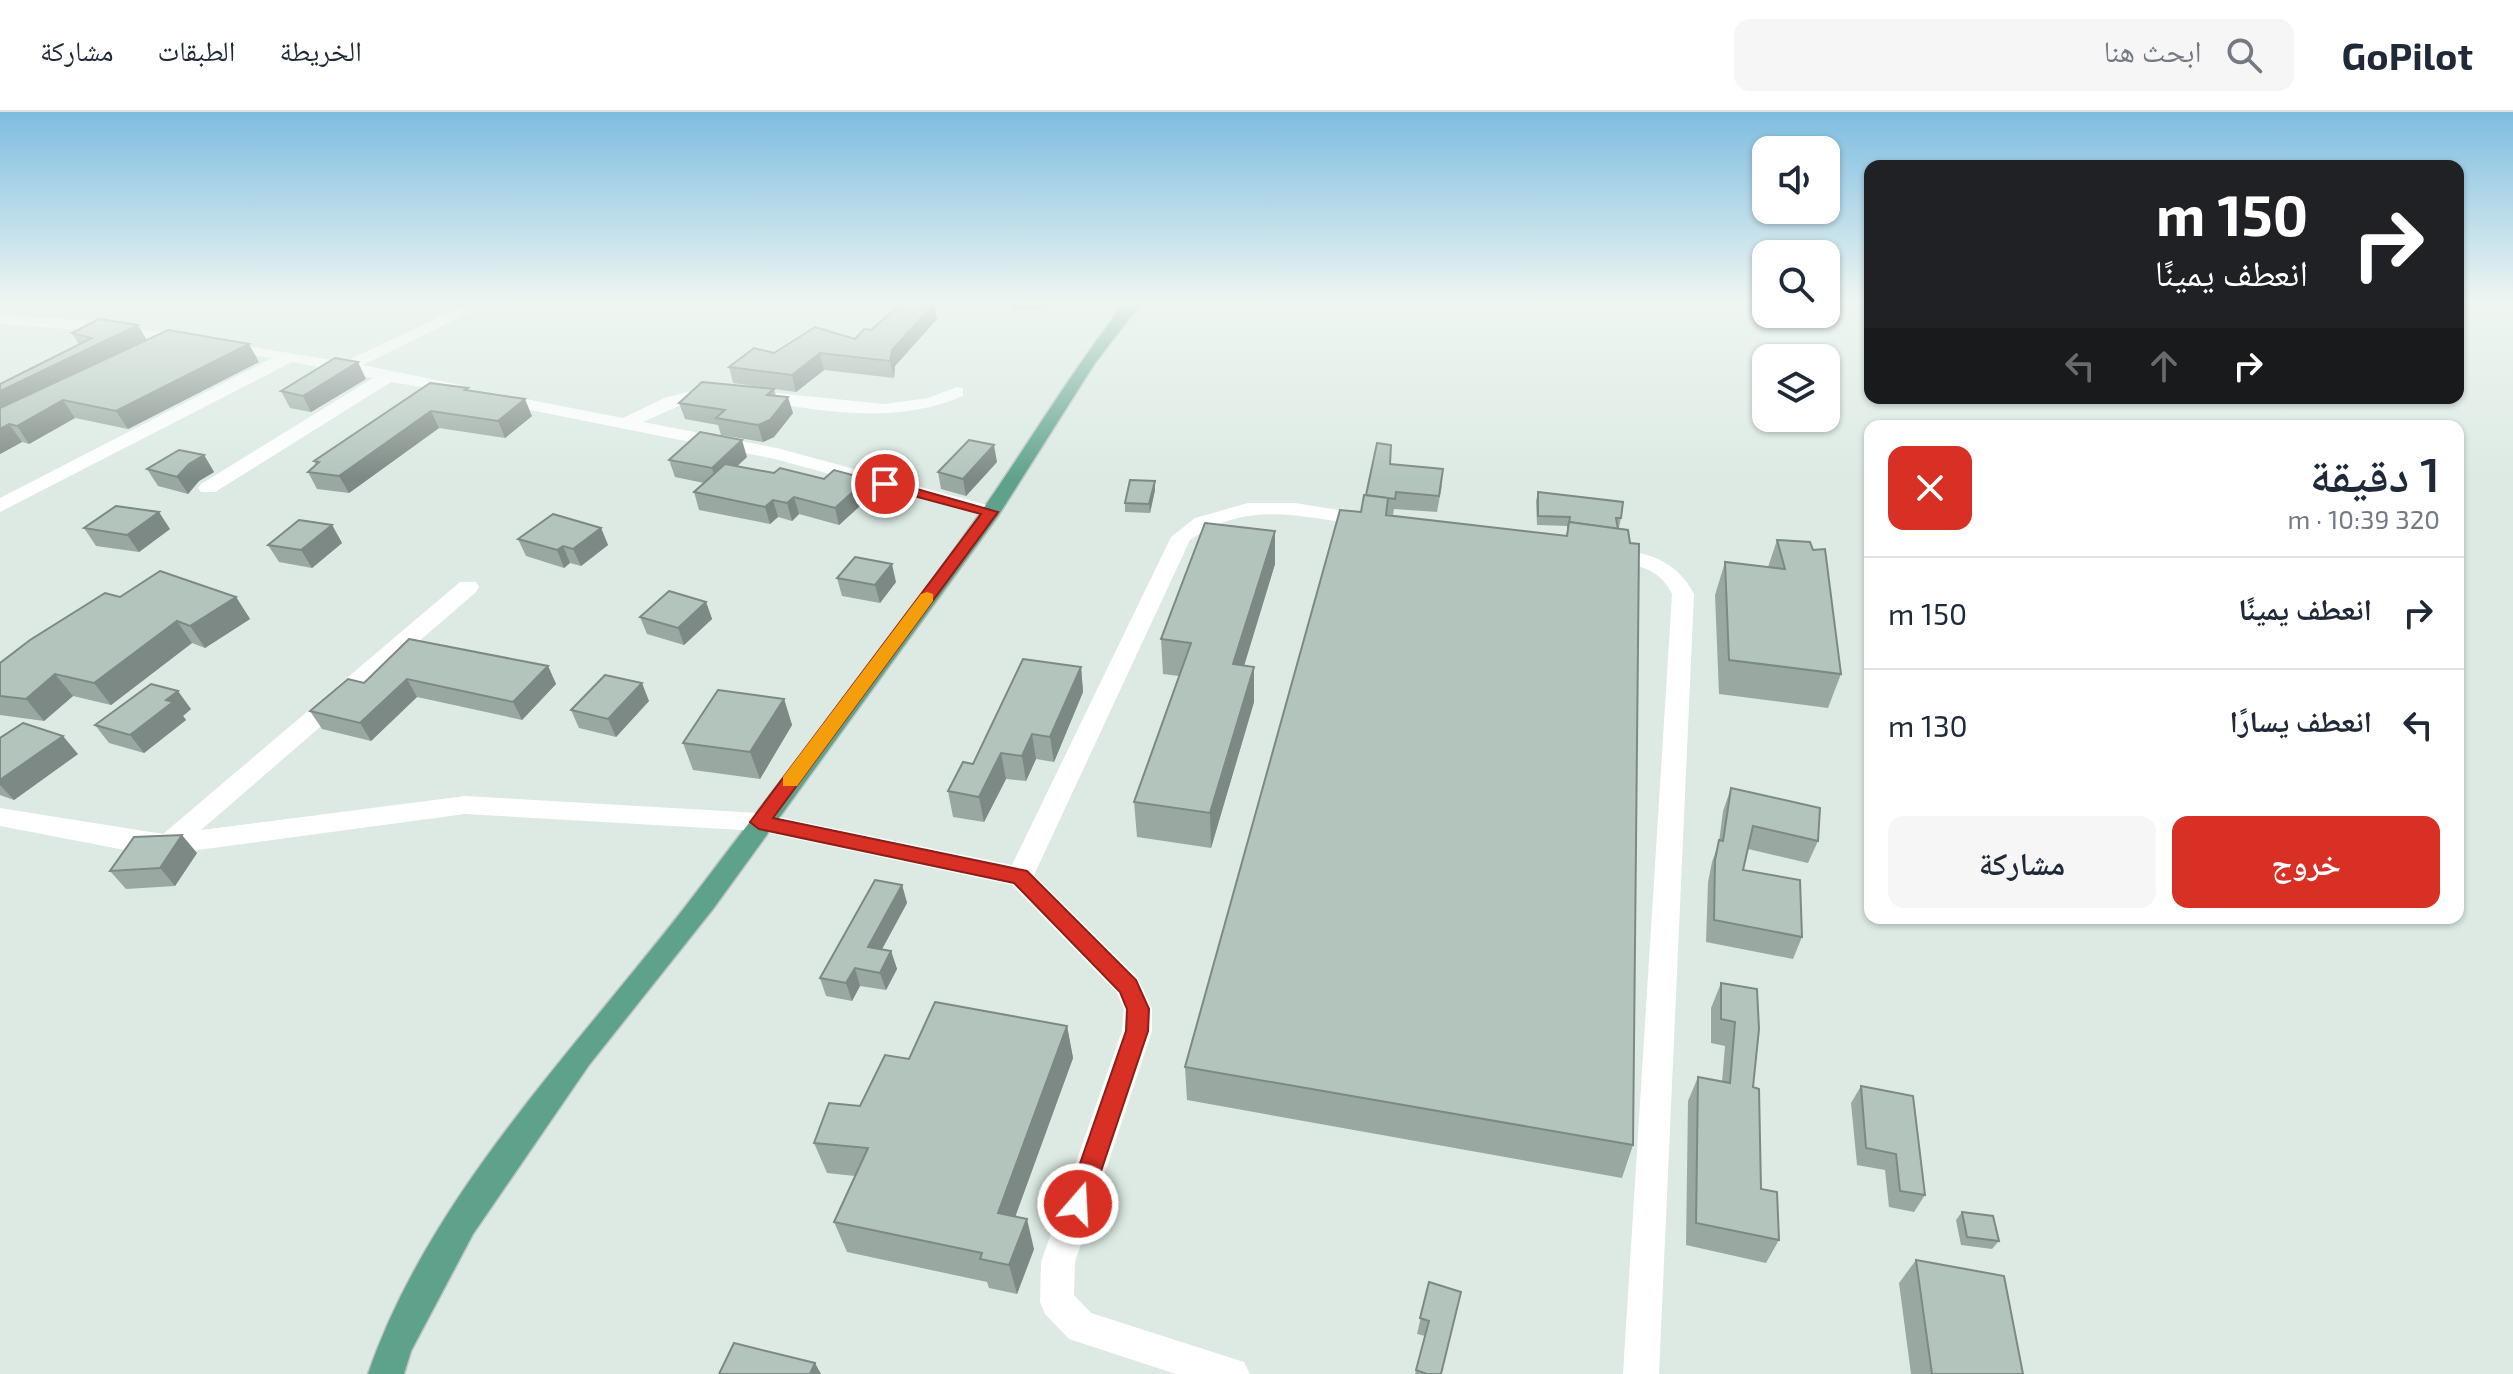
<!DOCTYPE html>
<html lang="ar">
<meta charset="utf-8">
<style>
body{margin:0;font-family:"Exo 2","Noto Naskh Arabic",sans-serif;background:#f6f6f7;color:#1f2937;direction:rtl;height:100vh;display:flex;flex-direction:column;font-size:30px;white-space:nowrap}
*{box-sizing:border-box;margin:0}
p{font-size:26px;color:#747a83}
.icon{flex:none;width:44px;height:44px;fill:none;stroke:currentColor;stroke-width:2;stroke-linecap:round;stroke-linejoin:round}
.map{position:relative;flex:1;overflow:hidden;direction:ltr}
.side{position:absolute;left:1864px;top:308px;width:600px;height:504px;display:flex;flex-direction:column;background:#fff;border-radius:16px;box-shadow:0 2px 6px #0004;direction:rtl}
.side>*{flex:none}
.banner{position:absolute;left:1864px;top:48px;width:600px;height:244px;border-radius:16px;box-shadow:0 2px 6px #0004;direction:rtl;background:#202124;color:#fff;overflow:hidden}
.controls{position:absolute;left:1752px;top:24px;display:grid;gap:16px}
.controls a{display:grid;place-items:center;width:88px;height:88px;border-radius:16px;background:#fff;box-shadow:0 2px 6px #0004;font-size:40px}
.pin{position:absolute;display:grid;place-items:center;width:68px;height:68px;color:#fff;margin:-34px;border:4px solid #fff;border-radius:50%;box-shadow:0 2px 8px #0007}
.me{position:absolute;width:88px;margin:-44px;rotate:19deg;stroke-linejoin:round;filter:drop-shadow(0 0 6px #0008)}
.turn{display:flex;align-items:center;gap:28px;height:168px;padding:0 24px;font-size:36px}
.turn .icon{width:104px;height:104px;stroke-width:2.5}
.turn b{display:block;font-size:56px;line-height:68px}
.lanes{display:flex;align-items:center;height:76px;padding:0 24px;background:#0003;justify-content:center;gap:40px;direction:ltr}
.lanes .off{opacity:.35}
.round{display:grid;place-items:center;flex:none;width:84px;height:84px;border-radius:16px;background:#f6f6f7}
.headline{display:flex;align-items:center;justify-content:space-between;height:136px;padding:0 24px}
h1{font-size:48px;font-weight:600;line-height:60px}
.cta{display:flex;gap:16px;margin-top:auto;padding:16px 24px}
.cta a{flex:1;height:92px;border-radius:16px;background:#d93025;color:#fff;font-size:32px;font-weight:600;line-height:92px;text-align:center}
.cta a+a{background:#f6f6f7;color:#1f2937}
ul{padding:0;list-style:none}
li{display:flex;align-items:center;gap:24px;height:112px;padding:0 24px;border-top:2px solid #e0e1e3}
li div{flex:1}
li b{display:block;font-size:30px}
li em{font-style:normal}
header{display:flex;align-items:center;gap:48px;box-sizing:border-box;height:112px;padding:0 40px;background:#fff;border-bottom:2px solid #e0e1e3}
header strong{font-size:38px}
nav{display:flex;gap:44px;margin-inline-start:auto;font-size:28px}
.search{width:560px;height:72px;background:#f6f6f7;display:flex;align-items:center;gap:20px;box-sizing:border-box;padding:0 28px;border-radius:16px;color:#747a83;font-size:30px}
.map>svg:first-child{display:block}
</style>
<header>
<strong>GoPilot</strong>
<div class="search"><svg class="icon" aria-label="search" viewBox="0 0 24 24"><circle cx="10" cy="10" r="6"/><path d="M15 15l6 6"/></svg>ابحث هنا</div>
<nav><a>الخريطة</a><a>الطبقات</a><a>مشاركة</a></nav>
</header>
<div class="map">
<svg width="2513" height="1262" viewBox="0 0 2513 1262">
<rect width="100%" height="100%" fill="#dceae3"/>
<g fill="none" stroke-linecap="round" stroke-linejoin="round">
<defs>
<path id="major" d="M1125,191H1141L1095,251L998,404L713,797L589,953L473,1122L411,1239L404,1262H368C431,1079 583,930 698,778C793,652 892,527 983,397C1031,328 1073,257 1125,191Z"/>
</defs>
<!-- major casing -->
<use href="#major" stroke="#bcc4c1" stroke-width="3"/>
<!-- minor -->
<g fill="#fff" fill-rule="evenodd">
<path d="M469,191H489L363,253L465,274V282L391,270L215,380H201L198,376L201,372L373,266L292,250L0,400V386L272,246L94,219L0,212V202L94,209L344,250Z"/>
<path d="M707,275H721L730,280L721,285L688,290L643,310L777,336L998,396L1001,400L991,406L775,347L495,291L486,286L495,281L623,306L664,286Z"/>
<path d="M957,275L963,276V284C906,308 851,303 791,294C778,292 758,293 749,284L758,279L884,292L928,286Z"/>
<path d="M1248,391H1295L1369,403L1379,409L1369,415C1303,405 1249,387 1190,428L1034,763L1138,866L1152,897V919L1075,1150L1074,1183L1091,1201L1244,1250L1250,1262H1176L1069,1227L1045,1202L1040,1190L1041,1150L1122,919L1124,897L1117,881L1012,773L759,719L465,702L168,742L130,739L0,714V696L163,722L460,470H476L479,475L476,480L201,718L465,684L759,701L1012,753L1171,425L1195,406Z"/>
<path d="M1608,436C1646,440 1675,446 1694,482L1659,1262H1623L1672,482C1657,451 1631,454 1601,446L1598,442Z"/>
</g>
<!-- major -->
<use href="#major" fill="#5ea28c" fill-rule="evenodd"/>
</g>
<!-- wall -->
<g fill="#99a9a2">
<path d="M1011,191H1042L1040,198H1012Z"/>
<path d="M937,207L895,254L894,266L824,258L796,280L733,271L729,255L774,241L855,227L871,218Z"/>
<path d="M72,221L147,228L259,250L128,317L75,306L29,332L22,330L0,342V272L79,233Z"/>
<path d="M366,267L311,300L290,296L281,279Z"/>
<path d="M774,277L776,284L793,301L774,325L763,330L721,323L718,313L685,307L679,291Z"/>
<path d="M469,279L532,304L505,326L439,316L349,381L317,377L308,360L316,353L314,349Z"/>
<path d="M204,343L214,360L199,369L188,382L158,374L147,357Z"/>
<path d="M747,345L737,354L871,384L839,413L799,402L792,409L778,405L770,412L699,398L694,380L704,371L675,365L669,348Z"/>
<path d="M997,350L966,384L941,377L938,360Z"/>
<path d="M1390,352L1442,373L1437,400L1394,397L1393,403L1386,402V403L1566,424L1568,414L1537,413L1536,389L1538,380L1621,406L1619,415H1618L1633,1033L1622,1066L1187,988L1185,955L1361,400L1366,383Z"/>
<path d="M1155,369V378L1150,401L1125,400V391Z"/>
<path d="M332,413L342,431L312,456L279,450L268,433Z"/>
<path d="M84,416L170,417L139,440L96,434Z"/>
<path d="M601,416L608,433L581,454L570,451L564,456L526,444L518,427Z"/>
<path d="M1275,419V452L1244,553L1254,555V590L1211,736L1137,725L1134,690L1179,564L1163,562L1161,527Z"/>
<path d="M1777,428L1841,562L1828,596L1719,582L1715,483L1725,450L1768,455Z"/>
<path d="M837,466L896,470L880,491L842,484Z"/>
<path d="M120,485H236L250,507L205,536L192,531L111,593L73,584L44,609L0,603V551Z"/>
<path d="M706,490L712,507L684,533L647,522L640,505Z"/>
<path d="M548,554L556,572L522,608L417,585L371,629L322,617L310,599L364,571Z"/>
<path d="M1081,555L1083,580L1054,650L1036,647L1026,669L1006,667L984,710L953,705L948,679L973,652Z"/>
<path d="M784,587L792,613L760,667L693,658L683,631Z"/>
<path d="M649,589L616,625L579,616L571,598Z"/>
<path d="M191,597L183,604L186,608L144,641L109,631L95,613Z"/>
<path d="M0,626L78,642L14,688L0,683Z"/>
<path d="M1731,676L1818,729L1808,751L1748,737L1743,758L1802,825L1793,847L1706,830L1708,770L1712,750L1719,730L1723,699Z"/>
<path d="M197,741L175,774L126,777L110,759Z"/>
<path d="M902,773L907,791L882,837L891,839L897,857L886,878L860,874L852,889L826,884L820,866Z"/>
<path d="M1721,871L1757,877L1753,975L1761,1077L1779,1128L1766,1151L1686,1133L1688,989L1698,965L1722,970L1725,934L1711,931V896Z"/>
<path d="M1067,914L1073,946L1015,1105L1034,1137L1017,1182L989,1176L987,1170L847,1140L834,1110L855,1064L827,1061L814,1031L860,994L909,947Z"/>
<path d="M1861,974L1925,1083L1914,1100L1889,1095L1885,1058L1857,1053L1851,991Z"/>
<path d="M1962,1100L1999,1129L1992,1137L1961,1133L1956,1108Z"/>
<path d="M1916,1148L2023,1262H1911L1899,1171Z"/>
<path d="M1429,1170L1442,1262H1415L1425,1224L1417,1222Z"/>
</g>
<!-- shaded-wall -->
<g fill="#7d8984">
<path d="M934,192L937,207L895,254L894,266L890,249L892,238Z"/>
<path d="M138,213L148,230L0,303V279Z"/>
<path d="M249,232L259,250L128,317L116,299Z"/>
<path d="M820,241L824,258L796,280L792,263Z"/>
<path d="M358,250L366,267L311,300L303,284Z"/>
<path d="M788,285L793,301L774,325L763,330L758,313Z"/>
<path d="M525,287L532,304L505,326L498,309Z"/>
<path d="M63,288L75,306L29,332L17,314Z"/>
<path d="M431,299L439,316L349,381L339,364Z"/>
<path d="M9,312L22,330L0,342V317Z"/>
<path d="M742,328L747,345L717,373L712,356Z"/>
<path d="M994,333L997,350L966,384L963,367Z"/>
<path d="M204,343L214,360L199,369L188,382L177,365L189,352Z"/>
<path d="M867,367L871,384L839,413L835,396Z"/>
<path d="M1155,369V378L1150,401L1149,392Z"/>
<path d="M794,385L799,402L792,409L787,391Z"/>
<path d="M773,388L778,405L770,412L765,395Z"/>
<path d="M159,400L170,417L139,440L127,423Z"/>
<path d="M332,413L342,431L312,456L301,438Z"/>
<path d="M601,416L608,433L581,454L573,437Z"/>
<path d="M1275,419V452L1234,587L1233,552Z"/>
<path d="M563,434L570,451L564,456L557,438Z"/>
<path d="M892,452L896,470L880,491L875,473Z"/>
<path d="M236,485L250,507L205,536L190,514Z"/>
<path d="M706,490L712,507L684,533L678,516Z"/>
<path d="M177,509L192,531L111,593L94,571Z"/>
<path d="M548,554L556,572L522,608L513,590Z"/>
<path d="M1081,555L1083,580L1054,650L1050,625Z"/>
<path d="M1254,555V590L1211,736L1210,701Z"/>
<path d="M55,562L73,584L44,609L26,587Z"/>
<path d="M407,567L417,585L371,629L360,611Z"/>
<path d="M642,571L649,589L616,625L608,607Z"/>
<path d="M178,579L191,597L183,604L186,608L144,641L130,623L166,588Z"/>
<path d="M784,587L792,613L760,667L750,640Z"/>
<path d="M1032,622L1036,647L1026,669L1022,644Z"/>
<path d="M63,624L78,642L14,688L0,673V668Z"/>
<path d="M1001,641L1006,667L984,710L979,685Z"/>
<path d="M182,723L197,741L175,774L160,756Z"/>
<path d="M902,773L907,791L874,852L868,835Z"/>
<path d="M891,839L897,857L886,878L880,861Z"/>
<path d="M855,856L860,874L852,889L846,871Z"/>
<path d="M1067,914L1073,946L1006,1130L998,1101Z"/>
<path d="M1027,1107L1034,1137L1017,1182L1009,1153Z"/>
<path d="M815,1251L821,1262H810Z"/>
</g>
<!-- building -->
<g fill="#b2c4bc" stroke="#7d8984" stroke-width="2">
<path d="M902,191L934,192L892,238L890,249L820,241L792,263L729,255L754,236L774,241L815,215L855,227L864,217L871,218Z"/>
<path d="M99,207L138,213L0,279V272L92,226L72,221Z"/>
<path d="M168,218L249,232L116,299L63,288L17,314L9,312L0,317V296Z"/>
<path d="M335,246L358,250L303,284L281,279Z"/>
<path d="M702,270L774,277L767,283L788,285L770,308L758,313L716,306L725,298L679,291Z"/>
<path d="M430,271L468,276L465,278L525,287L498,309L431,299L339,364L308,360L319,350L314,349Z"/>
<path d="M700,320L742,328L712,356L669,348Z"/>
<path d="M969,328L994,333L963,367L938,360Z"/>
<path d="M1377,331L1391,333L1390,352L1443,357L1439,384L1396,380L1395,387L1366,383Z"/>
<path d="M179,338L204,343L189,352L177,365L147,357Z"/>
<path d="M725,352L774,361L780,356L824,367L834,358L867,367L835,396L794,385L787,391L773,388L765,395L694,380Z"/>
<path d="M1130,368L1155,369L1149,392L1125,391Z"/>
<path d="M1538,380L1623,390L1621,406H1616L1618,417L1569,410L1568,418L1570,405L1538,404Z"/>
<path d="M1364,383L1388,386L1386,403L1567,424L1569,410L1628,418L1630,431L1639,432L1633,1033L1185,955L1340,398L1361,400Z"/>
<path d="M116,394L159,400L127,423L84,416Z"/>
<path d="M553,402L601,416L573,437L563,434L557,438L518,427Z"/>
<path d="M299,408L332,413L301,438L268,433Z"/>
<path d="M1205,411L1275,419L1233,552L1254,555L1210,701L1134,690L1191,531L1161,527Z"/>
<path d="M1777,428L1810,430L1813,438L1825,437L1841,562L1729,548L1725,450L1785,457Z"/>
<path d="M855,445L892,452L875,473L837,466Z"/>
<path d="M160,459L236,485L190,514L177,509L94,571L55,562L26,587L0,584V551L30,528L105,481L120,485Z"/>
<path d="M669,479L706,490L678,516L640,505Z"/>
<path d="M409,527L548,554L513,590L407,567L360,611L310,599L348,567L364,571Z"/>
<path d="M1023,547L1081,555L1050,625L1032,622L1022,644L1001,641L979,685L948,679L963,650L973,652Z"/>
<path d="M605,563L642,571L608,607L571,598Z"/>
<path d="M151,572L178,579L166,588L173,590L130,623L95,613Z"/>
<path d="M718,578L784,587L750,640L683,631Z"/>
<path d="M23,611L63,624L0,668V626Z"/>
<path d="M1731,676L1820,696L1818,729L1753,714L1743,758L1800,768L1802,825L1714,808L1715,748L1719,728L1723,729Z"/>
<path d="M182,723L160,756L110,759L134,725Z"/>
<path d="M875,768L902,773L868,835L891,839L880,861L855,856L846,871L820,866Z"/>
<path d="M1721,871L1757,877L1759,917L1753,975L1759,977L1761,1077L1777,1080L1779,1128L1696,1111L1698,965L1730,971L1735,910L1721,907Z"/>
<path d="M935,890L1067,914L998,1101L1027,1107L1009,1153L980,1147L982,1141L834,1110L868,1036L814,1031L829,991L860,994L885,943L909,947Z"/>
<path d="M1861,974L1913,984L1925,1083L1900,1079L1896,1042L1866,1036Z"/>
<path d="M1962,1100L1993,1104L1999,1129L1967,1125Z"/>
<path d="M1916,1148L2004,1164L2023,1262H1932Z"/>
<path d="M1429,1170L1461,1180L1441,1262H1427L1416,1258L1429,1209L1420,1206Z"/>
<path d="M734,1231L815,1251L810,1262H719Z"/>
</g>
<!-- sky -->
<linearGradient id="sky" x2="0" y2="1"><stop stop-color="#7ebde0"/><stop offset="0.52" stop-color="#eff6f2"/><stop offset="1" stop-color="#eff6f2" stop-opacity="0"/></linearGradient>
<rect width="2513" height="367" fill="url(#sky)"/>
<!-- route -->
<path fill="#d93025" stroke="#8d1f18" stroke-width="2" d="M885,368L998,400L773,706L1027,759L1136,868L1149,897L1148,919L1090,1092L1087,1100L1078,1103L1069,1100L1066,1092L1126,919L1127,897L1120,880L1014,771L759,717L750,710L981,402L880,375V369Z"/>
<!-- slow -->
<path fill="#f59e0b" d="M927,480L933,482V489L797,674H783V665L921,482Z"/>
</svg>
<div class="controls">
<a><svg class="icon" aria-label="sound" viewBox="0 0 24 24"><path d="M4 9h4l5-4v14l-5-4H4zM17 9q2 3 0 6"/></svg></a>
<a><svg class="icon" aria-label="search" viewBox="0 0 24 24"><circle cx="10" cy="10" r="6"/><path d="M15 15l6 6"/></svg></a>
<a><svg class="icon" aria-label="layers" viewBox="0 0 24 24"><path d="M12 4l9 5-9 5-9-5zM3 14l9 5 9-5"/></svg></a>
</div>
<div class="pin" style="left:885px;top:372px;background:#d93025"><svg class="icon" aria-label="arrive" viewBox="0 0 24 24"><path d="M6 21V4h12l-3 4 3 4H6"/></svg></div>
<svg class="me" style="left:1078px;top:1092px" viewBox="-20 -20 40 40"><circle r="17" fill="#d93025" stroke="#fff" stroke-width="3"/><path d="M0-11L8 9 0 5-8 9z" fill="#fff"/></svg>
<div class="banner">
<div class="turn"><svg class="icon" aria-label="right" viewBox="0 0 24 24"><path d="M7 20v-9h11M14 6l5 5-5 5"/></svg><div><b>150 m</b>انعطف يمينًا</div></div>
<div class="lanes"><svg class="icon off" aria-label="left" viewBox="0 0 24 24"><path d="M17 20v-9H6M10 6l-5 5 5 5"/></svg><svg class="icon off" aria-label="ahead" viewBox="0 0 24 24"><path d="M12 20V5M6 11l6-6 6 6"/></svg><svg class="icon" aria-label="right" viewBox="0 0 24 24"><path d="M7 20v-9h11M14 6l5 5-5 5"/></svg></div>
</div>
<section class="side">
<div class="headline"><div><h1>1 دقيقة</h1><p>320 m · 10:39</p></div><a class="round" style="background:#d93025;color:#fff"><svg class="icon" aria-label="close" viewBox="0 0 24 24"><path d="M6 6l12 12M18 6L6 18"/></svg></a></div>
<ul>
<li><svg class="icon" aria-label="right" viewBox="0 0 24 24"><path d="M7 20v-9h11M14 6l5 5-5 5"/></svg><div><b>انعطف يمينًا</b></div><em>150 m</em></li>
<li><svg class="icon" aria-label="left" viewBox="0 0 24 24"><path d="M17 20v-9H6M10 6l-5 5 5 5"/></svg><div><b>انعطف يسارًا</b></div><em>130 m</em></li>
</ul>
<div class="cta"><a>خروج</a><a>مشاركة</a></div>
</section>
</div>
